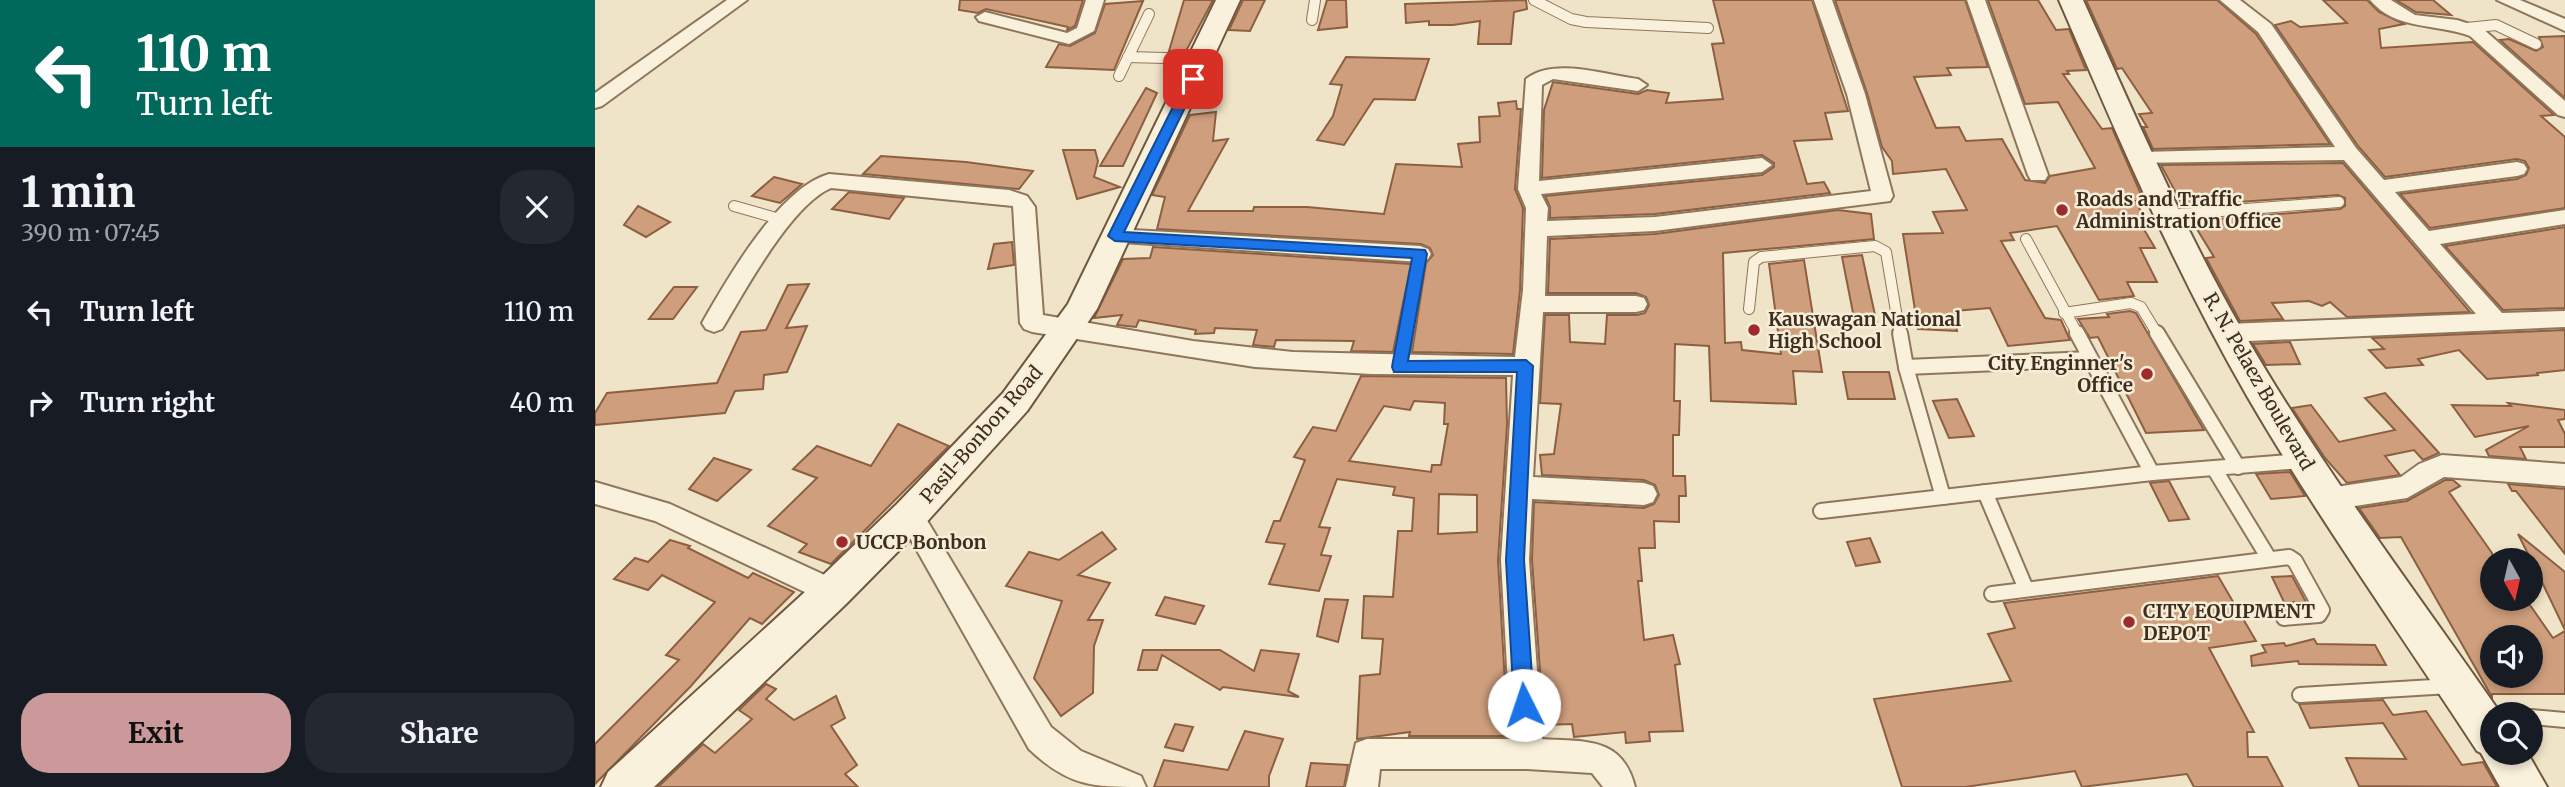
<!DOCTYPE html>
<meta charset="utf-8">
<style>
body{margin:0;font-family:Merriweather,serif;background:#242831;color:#f1f3f6;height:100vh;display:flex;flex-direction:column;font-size:26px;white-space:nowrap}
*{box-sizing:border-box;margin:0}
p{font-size:23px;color:#9ea1a6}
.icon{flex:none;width:38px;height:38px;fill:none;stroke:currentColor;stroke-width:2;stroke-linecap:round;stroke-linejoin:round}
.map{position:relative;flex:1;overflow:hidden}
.drawer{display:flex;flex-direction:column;background:#171b24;width:595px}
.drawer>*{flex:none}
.guide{background:#00695c;color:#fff;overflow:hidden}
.needle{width:46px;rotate:172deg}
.tools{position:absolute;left:1885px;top:548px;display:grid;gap:14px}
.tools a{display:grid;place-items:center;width:63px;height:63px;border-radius:50%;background:#171b24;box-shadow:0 4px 10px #0003;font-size:35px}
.pin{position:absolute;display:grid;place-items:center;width:60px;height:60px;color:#fff;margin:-30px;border-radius:14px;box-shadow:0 4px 10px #0006}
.me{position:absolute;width:77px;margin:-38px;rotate:356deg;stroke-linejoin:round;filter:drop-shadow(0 0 5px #0008)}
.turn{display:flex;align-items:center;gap:24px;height:147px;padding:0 21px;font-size:32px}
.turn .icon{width:91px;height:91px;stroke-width:2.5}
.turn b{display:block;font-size:49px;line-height:60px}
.round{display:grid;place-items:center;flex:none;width:74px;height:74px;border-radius:28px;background:#242831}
.overview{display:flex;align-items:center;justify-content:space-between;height:119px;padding:0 21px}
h1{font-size:42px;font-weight:700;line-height:52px}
.button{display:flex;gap:14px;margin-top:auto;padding:14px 21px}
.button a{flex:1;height:80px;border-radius:28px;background:#cc999b;color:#111;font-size:28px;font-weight:700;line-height:80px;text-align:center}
.button a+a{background:#242831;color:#f1f3f6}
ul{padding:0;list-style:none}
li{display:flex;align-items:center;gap:21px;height:91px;padding:0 21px}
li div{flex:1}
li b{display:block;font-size:26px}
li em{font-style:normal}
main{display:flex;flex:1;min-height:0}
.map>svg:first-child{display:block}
</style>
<main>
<section class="drawer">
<div class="guide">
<div class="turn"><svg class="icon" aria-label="left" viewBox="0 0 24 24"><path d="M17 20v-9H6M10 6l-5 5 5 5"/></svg><div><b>110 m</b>Turn left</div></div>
</div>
<div class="overview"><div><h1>1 min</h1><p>390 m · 07:45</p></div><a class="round"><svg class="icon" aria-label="close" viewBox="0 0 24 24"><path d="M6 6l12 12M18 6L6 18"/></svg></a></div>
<ul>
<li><svg class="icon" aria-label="left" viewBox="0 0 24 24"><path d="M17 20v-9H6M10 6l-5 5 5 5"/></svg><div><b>Turn left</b></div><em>110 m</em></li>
<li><svg class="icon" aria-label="right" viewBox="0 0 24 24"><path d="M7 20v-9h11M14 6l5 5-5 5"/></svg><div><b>Turn right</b></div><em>40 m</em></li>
</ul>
<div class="button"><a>Exit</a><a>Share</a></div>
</section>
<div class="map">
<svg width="1970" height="787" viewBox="0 0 1970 787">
<rect width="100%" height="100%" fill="#f0e4c8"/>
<!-- building -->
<g fill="#cf9f7d" stroke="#8d5f41" stroke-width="2" fill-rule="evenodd">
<path d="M365,0H488L480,26L472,30L473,27L391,9L383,13L364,10Z"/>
<path d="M589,0H618L591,51H574Z"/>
<path d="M648,0H670L655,31L634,30Z"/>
<path d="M732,0H751L752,27L723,30Z"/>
<path d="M931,0L932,9L919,12L916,44H883L885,21L858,25H834V21L811,23L810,4Z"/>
<path d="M1118,0H1217L1253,111L1230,113L1237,139L1199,141L1212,184L1229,182L1235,193L1060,214L955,218V207L950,196L1167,175L1179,167V163L1167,155L947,178L949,110L958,82L1043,94L1052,90L1074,93L1071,103L1128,99L1117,44L1129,43Z"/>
<path d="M1240,0H1370L1393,67L1352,68L1356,75L1319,77L1341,128L1364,127L1371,141L1407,139L1430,180L1450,183L1455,176L1500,168L1463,102L1430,104L1393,0H1443L1461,30L1474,29L1491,70L1472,71L1474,74H1468L1507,129L1517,128L1549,201H1540L1552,221H1544L1560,248H1545L1562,282H1532L1539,296L1504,300L1462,226L1415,233L1419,240L1406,241L1450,318L1466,320L1475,340L1413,346L1395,308L1359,311L1362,331L1323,329L1308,234L1348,233L1338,212L1372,210L1351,169L1298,174L1297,161L1287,147L1272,93Z"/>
<path d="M1491,0H1622L1661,34L1735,144L1558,149L1548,127H1552L1544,114L1557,113L1527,68L1522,69Z"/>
<path d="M1728,0H1772L1784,12L1809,24L1784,29L1786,48L1878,42L1959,115L1946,116L1970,137V208L1835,228L1805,194L1922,179L1931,175L1934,168L1930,161L1922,159L1790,177L1763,146L1680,25L1696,21L1705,27L1752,23Z"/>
<path d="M1801,0H1838L1856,15L1821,12Z"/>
<path d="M548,1L519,70L451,67L464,44L475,46L500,33L510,4Z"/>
<path d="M1970,36V98L1905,40L1914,39L1941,51L1948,47L1944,37Z"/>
<path d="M751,57L834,59L820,100L779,99L749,145L722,140L738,116L747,85L735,84Z"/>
<path d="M551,88L562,93L528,166H505Z"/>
<path d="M921,101L922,109H926L920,189L928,208L925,290L918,354L817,352L831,263L838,255L835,248L826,244L562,229L570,197L557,195L595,115L621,112L618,141L633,139L593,211H658L659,207H712L789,214L801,164L867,167L863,144L885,142L884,117L905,116L903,103Z"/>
<path d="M468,150H500L503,161L499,177L525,187L482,199Z"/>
<path d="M286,156L371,162L438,171L424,189L268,174Z"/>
<path d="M1748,163L1875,312L1752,317L1735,302L1727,306L1714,301L1677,303L1688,319L1645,321L1611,258L1619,257L1597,221L1745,209L1750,206V198L1743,195L1588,206L1566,165Z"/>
<path d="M179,177L207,184L185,203L157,196Z"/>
<path d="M254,192L309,198L294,219L237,209Z"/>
<path d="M43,206L75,222L51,237L29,225Z"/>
<path d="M1243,210L1276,214L1279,239L1128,253L1130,343L1146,342L1147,350L1186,354L1174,264L1209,260L1227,372L1198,371L1201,404L1116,401L1114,346L1080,344L1079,401H1085L1084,435H1078V476H1090L1091,496H1084V522L1059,521L1060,548H1044L1047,581H1043L1049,640L1078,635L1085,664L1080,665L1088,731L1054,732L1055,741L1031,743L1030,732L979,737L977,724L949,725L937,560L939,502L1049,508L1059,504L1064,495L1060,485L1049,480L947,475L945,455L959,454L966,404L945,403L950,315H974L975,342L1010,344L1012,315H1042L1050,313L1054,305L1051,297L1041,293H953L955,239L1060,234Z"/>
<path d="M1970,227V308L1908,310L1850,246Z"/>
<path d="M417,242L419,265L393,269L399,244Z"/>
<path d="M558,247L816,264L798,352L756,351L759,341L681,340L679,347L658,345L662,330L620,328L619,333L600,334L601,330L544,320L541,327L522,325L527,315L499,318L528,259L555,258Z"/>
<path d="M1267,255L1273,283L1282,324L1260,323L1247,257Z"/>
<path d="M214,284L191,328L212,326L192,372L169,375L168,389L140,391L130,413L0,425V413L12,393L122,383L146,332L171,330L193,285Z"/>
<path d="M79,287H102L78,319H54Z"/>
<path d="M1535,311L1541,313L1609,430L1551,433L1503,337L1495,338L1483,319L1514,317L1512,314Z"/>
<path d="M1970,330V370L1942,373L1943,375L1892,379L1864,350L1823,359L1828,365L1791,368L1774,350L1789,349L1777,338Z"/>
<path d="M1695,342L1705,364L1671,365L1658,344Z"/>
<path d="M1248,372H1294L1300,399H1253Z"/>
<path d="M766,376L911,378L912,425L903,560L913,736H814L815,732L762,739L765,676L785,674L788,639L767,638L769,596L798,597L803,531H817L819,498L798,495L800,487L742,479L724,527L735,528L726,555L736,556L724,591L674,584L690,544L671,542L679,521H685L710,460L699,457L718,427L741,431ZM819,401L850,403L849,424H853L846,465H837L836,472L754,461L789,406L815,410ZM844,494L882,495V532L843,534Z"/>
<path d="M1790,393L1844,453L1828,460L1819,450L1790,456L1805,475L1752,483L1730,458L1697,408L1716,405L1744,442L1800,430L1770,398Z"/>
<path d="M1362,399L1379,436L1354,438L1338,401Z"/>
<path d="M1913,403L1970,410V419L1963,420L1970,434V447H1925L1931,459L1894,456L1891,450L1934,426L1880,437L1857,405L1916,406Z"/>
<path d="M303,424L354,446L236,564L204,552L212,544L173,526L222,478L198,469L222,446L276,466Z"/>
<path d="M119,458L156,470L122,501L94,489Z"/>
<path d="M1695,472L1710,496L1676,499L1661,474Z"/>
<path d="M1850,480H1858L1865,486L1854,492L1897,553V598H1930L1958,638L1970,631V694H1897V697L1806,537L1785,538L1764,508L1812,501ZM1897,637H1936V676H1897Z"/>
<path d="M1574,481L1594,519L1574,521L1555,483Z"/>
<path d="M1913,484L1970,489V554L1921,491H1917Z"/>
<path d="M507,532L521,549L483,575L515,583L493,620H508L499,646L498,693L466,716L439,678L467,601L411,586L434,552L464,560Z"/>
<path d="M1923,534L1970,572V630L1946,580Z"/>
<path d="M1275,538L1285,562L1261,566L1252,542Z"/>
<path d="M75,540L95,546L93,548L153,578L158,573L199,592L167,624L155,618L96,686L0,784V744L84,660L71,655L120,602L67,575L53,590L19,579L40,558L53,562Z"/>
<path d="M1623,576L1661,641L1614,648L1659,732H1652L1653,757H1672L1688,787H1599L1592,774L1487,787L1480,771L1370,787H1307L1279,699L1416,681L1393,634L1420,628L1409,603Z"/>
<path d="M1697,576L1711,602H1689L1677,577Z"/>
<path d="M570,597L609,606L600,624L561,615Z"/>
<path d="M730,599L753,600L743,642L722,636Z"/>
<path d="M1719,639L1722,644L1780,645L1791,665L1704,664L1703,661L1657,666L1656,656L1671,652L1667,645L1689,643L1691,646Z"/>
<path d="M548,650H625L659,671L666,650L704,654L693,691L704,697L628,687L625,690L567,655L562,670H543Z"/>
<path d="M171,684L181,689L171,699L199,720L241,696L250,718L236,726L262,765L250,774L263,787H63L108,744L120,753L157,719L144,710Z"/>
<path d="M1788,700L1798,715L1831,711L1867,765L1888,762L1902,787L1764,786L1751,758L1811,759L1788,723L1715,728L1704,704Z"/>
<path d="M580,724L598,727L588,751L570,747Z"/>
<path d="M650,731L688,739L674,776V787H559L569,760L633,770Z"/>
<path d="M716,763L753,765L749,787H711Z"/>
</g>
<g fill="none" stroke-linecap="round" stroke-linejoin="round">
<defs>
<g id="lane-far1">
<path d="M939,0L976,19L991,22L1113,28"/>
<path d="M717,20L720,0"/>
<path d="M1872,28L1901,25L1941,44"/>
<path d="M533,57L606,59"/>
<path d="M524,76L554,14"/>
<path d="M139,206L188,220"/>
<path d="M1573,215L1744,202"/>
<path d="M1431,239L1483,335"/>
<path d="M1154,309L1159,262L1166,257L1280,246L1291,252L1305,335"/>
<path d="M1469,313L1536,303L1546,307L1563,335"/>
<path d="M811,335L825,254"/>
</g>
<g id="lane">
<path d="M1305,333L1311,367L1348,497"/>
<path d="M1482,333L1557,473"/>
<path d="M1562,333L1643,467"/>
<path d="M805,367L811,333"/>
<path d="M1311,367L1495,359"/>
<path d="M1620,470L1673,557"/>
<path d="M1390,492L1431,589"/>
<path d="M1226,511L1557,473L1706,461"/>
<path d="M1397,594L1694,557L1700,561L1727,610L1724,615L1689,618"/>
<path d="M1705,695L1855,686"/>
<path d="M1936,717L1970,720"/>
</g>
<g id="street">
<path d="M132,0H152L7,106L0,108V93Z"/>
<path d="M491,0H509L499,31L474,44L384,21L381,17L390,12L472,33L482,28Z"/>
<path d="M1219,0H1237L1270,94L1298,196L1295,201L1060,231L952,236L950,296H1041L1049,298L1052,304L1049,310L1041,312H948L938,477L1049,483L1058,486L1062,494L1058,502L1049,505L937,499L934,560L947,739C990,742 1027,736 1040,787H1008L997,773L932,769H785L783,787H751L761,743L772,739H916L906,560L918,375L776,374L660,367L437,332L429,329L425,323L418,206L236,188C196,205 150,291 127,329L119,332L111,329L107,323C132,279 184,188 234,174L414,190L432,196L440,207L448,315L598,341L698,352L920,357L928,290L931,208L923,189L931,79C959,57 1010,75 1043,79L1052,85L1043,91L958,79L947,85L944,181L1167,158L1177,165L1167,172L946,194L953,208L952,221L1060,217L1276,191L1252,94Z"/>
<path d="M1372,0H1390L1453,175L1450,180H1436L1433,175Z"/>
<path d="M1625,0H1645L1676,24L1761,148L1789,180L1922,162L1929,164L1932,169L1929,174L1922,176L1800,192L1834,231L1970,210V224L1845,244L1907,313L1970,311V327L1633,342L1625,339L1621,333L1625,327L1633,324L1881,314L1749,160L1539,163L1536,158L1539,153L1546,152L1740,147L1663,32Z"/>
<path d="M1775,0H1796L1820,15L1862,20L1887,28L1970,101V117L1963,115L1875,36C1841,23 1801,31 1775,0Z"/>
<path d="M1902,0H1925L1970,19V31Z"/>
<path d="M520,229L825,246L833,249L836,254L833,259L825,262L512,241L509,236L512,231Z"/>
<path d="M1847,455L1970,464V486L1849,477L1812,498L1734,510L1725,507L1721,499L1725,491L1734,488L1806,477L1824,464Z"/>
<path d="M0,482L75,504L247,583L251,592L247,601L237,605L60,521L0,504Z"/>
<path d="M315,504L324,507L456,727L486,751L546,776L551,787C498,787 474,787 434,749L302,515L306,507Z"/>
</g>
<g id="secondary">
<path d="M621,0H645L502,309L432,411L328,526L251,604L59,787H6L13,772L223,580L302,504L408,393L473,304Z"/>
<path d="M1464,0H1488C1538,111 1586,223 1646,328C1723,463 1818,587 1906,714H1897V752H1932L1952,787H1905L1886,753L1882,751C1805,633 1723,518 1652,396C1579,269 1522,135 1464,0Z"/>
</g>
</defs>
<!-- lane-far1 casing -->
<use href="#lane-far1" stroke="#8d765c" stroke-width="12"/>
<!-- lane casing -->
<use href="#lane" stroke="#8d765c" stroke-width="18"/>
<!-- street casing -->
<use href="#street" stroke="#8d765c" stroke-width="4"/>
<!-- secondary casing -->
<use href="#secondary" stroke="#6f573f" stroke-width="4"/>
<!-- lane-far1 -->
<use href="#lane-far1" stroke="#faf1dc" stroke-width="10"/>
<!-- lane -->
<use href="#lane" stroke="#faf1dc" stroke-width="14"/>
<!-- street -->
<use href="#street" fill="#faf1dc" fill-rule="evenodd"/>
<!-- secondary -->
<use href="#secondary" fill="#faf1dc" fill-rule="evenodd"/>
</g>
<!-- route -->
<path fill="#1a73e8" stroke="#114b97" stroke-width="2" d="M598,76L604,79L529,232L830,250L832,254L813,361L931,360L938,366L929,560L939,705L936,712L929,714L922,712L919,705L911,560L922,372H799L797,367L817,258L520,241L513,236L592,79Z"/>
<!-- markers -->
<g fill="#9e2a2b" stroke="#f7eed8" stroke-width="2.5">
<circle cx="1467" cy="210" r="7"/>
<circle cx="1159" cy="330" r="7"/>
<circle cx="1552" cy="374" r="7"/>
<circle cx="247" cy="542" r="7"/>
<circle cx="1534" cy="622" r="7"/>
</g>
<g text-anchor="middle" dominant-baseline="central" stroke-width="5" stroke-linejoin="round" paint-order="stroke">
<!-- poi labels -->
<g font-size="19" font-weight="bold" fill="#3d2e20" stroke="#f7eed8" text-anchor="start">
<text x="1481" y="199">Roads and Traffic<tspan x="1481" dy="22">Administration Office</tspan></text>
<text x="1173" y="319">Kauswagan National<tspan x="1173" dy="22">High School</tspan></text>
<text x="1538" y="363" text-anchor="end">City Enginner's<tspan x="1538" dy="22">Office</tspan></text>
<text x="261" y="542">UCCP Bonbon</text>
<text x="1548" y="611">CITY EQUIPMENT<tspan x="1548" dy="22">DEPOT</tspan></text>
</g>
<!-- street labels -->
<g font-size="19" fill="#3d2e20" stroke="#f7eed8">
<text transform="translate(1664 381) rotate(60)">R. N. Pelaez Boulevard</text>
<text transform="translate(386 434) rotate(-49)">Pasil-Bonbon Road</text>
</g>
</g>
</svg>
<div class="tools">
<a><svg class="needle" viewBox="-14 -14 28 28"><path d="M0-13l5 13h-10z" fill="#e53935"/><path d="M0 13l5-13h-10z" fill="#9ea1a6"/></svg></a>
<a><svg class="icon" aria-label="sound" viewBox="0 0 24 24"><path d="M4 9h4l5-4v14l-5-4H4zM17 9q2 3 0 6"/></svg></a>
<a><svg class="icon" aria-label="search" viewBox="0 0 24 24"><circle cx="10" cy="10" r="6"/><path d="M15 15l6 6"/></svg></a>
</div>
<div class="pin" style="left:598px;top:79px;background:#d93025"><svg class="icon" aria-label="arrive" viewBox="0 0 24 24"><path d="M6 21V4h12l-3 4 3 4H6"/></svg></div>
<svg class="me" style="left:929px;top:705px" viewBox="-20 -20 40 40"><circle r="19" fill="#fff"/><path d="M0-13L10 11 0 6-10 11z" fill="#1a73e8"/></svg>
</div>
</main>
